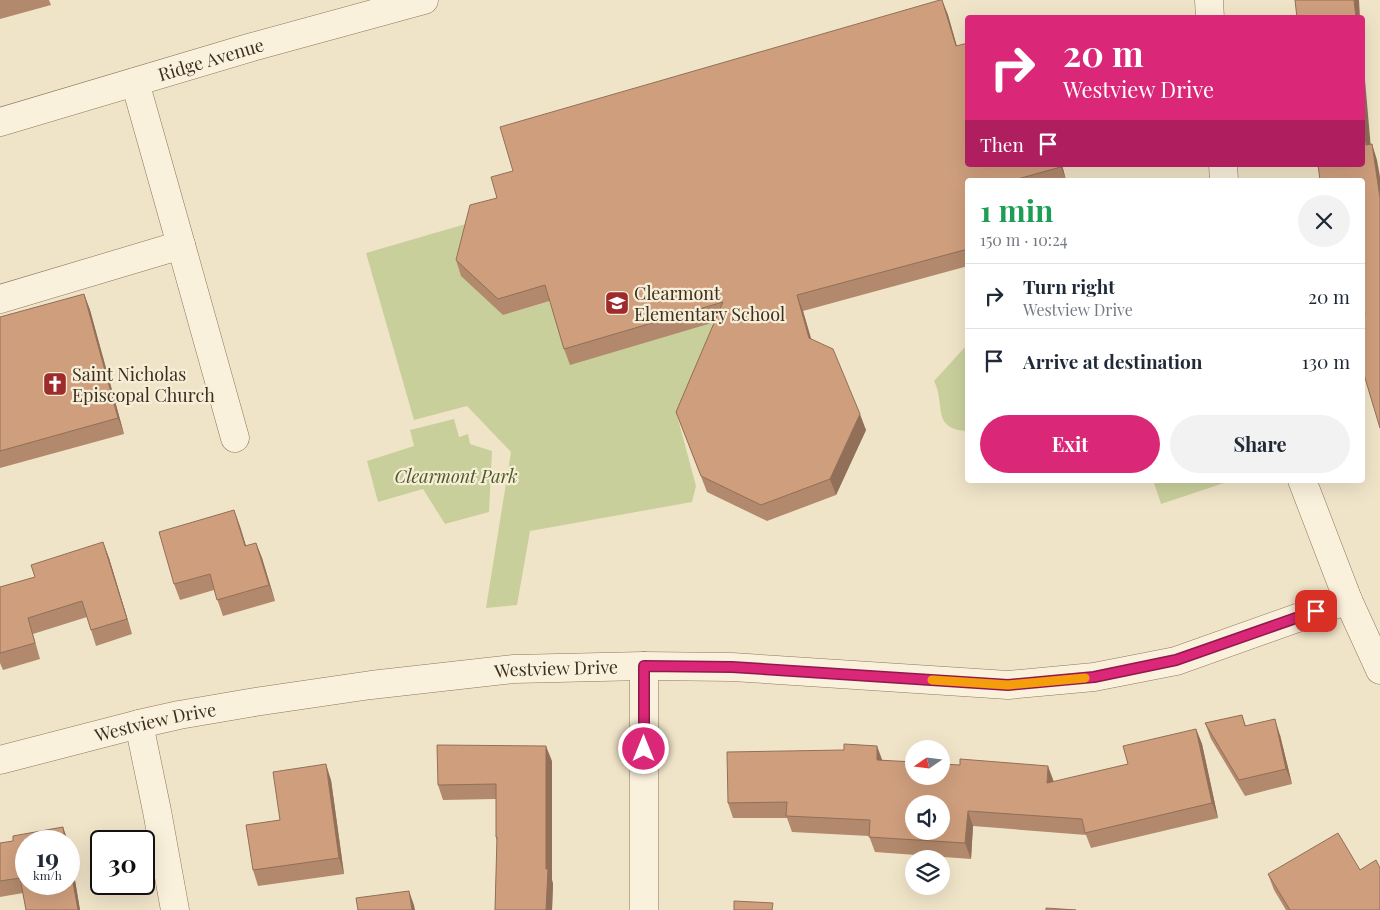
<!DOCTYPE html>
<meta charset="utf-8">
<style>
body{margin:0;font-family:"Playfair Display",serif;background:#f2f2f3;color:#1f2937;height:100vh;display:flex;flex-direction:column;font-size:19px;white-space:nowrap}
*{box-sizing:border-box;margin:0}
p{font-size:16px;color:#747a83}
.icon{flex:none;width:28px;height:28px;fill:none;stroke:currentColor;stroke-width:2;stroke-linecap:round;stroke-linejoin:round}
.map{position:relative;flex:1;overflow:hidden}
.details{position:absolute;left:965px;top:178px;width:400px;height:305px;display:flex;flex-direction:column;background:#fff;border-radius:5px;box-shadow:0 5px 20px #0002}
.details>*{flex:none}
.top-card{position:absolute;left:965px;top:15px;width:400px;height:152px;border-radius:5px;box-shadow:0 5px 20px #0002;background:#db2777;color:#fff;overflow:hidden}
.needle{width:32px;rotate:256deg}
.controls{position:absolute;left:905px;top:740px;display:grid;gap:10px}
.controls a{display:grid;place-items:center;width:45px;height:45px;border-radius:50%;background:#fff;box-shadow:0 5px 20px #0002;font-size:25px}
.speed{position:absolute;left:15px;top:830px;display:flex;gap:10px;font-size:25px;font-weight:700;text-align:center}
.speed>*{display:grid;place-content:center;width:65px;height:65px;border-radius:50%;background:#fff;box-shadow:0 5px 20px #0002;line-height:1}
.speed small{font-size:12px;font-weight:400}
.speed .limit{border:2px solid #111;border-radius:8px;background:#fff;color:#111}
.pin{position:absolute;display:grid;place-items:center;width:42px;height:42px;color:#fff;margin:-21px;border-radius:10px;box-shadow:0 2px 8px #0006}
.me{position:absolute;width:55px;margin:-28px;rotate:0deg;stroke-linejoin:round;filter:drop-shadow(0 0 4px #0008)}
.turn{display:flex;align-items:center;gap:18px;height:105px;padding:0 15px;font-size:22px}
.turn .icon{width:65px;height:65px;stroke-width:2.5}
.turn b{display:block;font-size:35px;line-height:42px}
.then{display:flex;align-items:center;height:48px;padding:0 15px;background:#0003;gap:10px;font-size:19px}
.round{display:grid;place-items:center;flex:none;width:52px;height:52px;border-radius:26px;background:#f2f2f3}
.headline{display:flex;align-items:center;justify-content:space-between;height:85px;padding:0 15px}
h1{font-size:30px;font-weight:700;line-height:38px;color:#1e9e55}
.button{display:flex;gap:10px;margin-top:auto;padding:10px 15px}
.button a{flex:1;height:58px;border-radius:30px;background:#db2777;color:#fff;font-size:20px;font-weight:700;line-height:58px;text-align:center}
.button a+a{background:#f2f2f3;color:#1f2937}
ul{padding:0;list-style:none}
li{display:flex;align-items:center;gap:15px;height:65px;padding:0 15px;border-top:1px solid #e0e1e3}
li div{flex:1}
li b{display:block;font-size:19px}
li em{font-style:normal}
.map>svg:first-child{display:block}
</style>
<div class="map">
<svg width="1380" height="910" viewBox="0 0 1380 910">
<rect width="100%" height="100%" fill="#f0e4c8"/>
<!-- green -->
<g fill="#c9cf9b">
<path d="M476,221L503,315L551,301L726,319L677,415L696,486L692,502L530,531L517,605L486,608L511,452L467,406L414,420L366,253Z"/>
<path d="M967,345V431C931,429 946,405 934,381Z"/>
<path d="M454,419L459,437L468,434L470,444L492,451L489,512L445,524L423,489L378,502L367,461L414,446L410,430Z"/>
<path d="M1153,480H1233L1161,504Z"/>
</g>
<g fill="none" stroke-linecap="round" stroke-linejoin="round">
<defs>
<g id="minor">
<path d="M1209,0L1210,18"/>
<path id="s1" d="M0,122L252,47L424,0"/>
<path d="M1223,165L1224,180"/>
<path d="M181,245L235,438"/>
<path d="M0,299L181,245L135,82"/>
<path d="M1302,480L1348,600L1380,670"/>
<path d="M139,724L157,811L175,910"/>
<path id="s2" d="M0,760L139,724L179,715L255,702L371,685L514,669L644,666L732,667L1008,685L1094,677L1176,661L1348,600"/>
<path d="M644,910V666"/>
</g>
</defs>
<!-- minor casing -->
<use href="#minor" stroke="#8d765c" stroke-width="29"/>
<!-- minor -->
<use href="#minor" stroke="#faf1dc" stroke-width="28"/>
</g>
<!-- wall -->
<g fill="#b2896c">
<path d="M0,0H49L51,5L0,19Z"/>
<path d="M942,0L948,15L957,46L968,165H1062L1066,180H968V266L803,311L811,338L866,430L836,495L767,521L707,492L676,412L715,322L570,365L564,349L550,301L503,315L461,276L456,260L497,198L513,171Z"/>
<path d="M84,294L90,310L124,434L0,468V317Z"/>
<path d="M234,510L246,546L256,543L262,558L275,601L223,616L214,590L180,600L174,584Z"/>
<path d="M103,542L109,558L132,634L96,646L87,617L33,634L40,659L3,670L0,663V587L35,577Z"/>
<path d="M1242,715L1246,726L1280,735L1292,784L1245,796L1211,739L1205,723Z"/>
<path d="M1196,729L1202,744L1218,818L1091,848L1086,835L973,826L971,859L875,852L869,836L792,832L787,818H733L728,803L882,760L1054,782L1128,764Z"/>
<path d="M552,761V880L553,884L552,910H495L497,842L496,837V799L443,800L438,785Z"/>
<path d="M331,780L344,874L258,886L253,870Z"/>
<path d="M0,843L69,845L80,910H26L23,893L0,897Z"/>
<path d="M1268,874L1380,910H1286L1274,890Z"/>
</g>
<!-- shaded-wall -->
<g fill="#916f58">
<path d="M942,0L948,15L961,62L956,46Z"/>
<path d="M1354,0H1359L1360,18H1356Z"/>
<path d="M1362,45L1372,161L1366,145L1362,102Z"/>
<path d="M1372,144L1377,160L1380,177V198Z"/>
<path d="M1061,165H1062L1066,180L1061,167Z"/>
<path d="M84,294L90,310L124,434L118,418Z"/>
<path d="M797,295L803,311L815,353L809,338Z"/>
<path d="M860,414L866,430L836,495L830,479Z"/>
<path d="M234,510L240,526L251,562L245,546Z"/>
<path d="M103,542L109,558L132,634L127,619Z"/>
<path d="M256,543L262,558L275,601L269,585Z"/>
<path d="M1275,719L1280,735L1292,784L1286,769Z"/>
<path d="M1196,729L1202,744L1218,818L1212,803Z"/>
<path d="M546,746L552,761V880L553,884L552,910H546Z"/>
<path d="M877,746L883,762L877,760Z"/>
<path d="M326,764L331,780L344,874L339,858Z"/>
<path d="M1048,766L1054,782L1047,783Z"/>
<path d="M968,811L973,826L971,859L965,843Z"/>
<path d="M63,827L68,841H65Z"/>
<path d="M69,845L80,910H78L69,860Z"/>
<path d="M409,891L414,905L415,910H412Z"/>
</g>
<!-- building -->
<g fill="#cf9f7d" stroke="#916f58" fill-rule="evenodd">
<path d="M940,0H942L956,46L968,43V165H1061V167L1014,180H968V249L797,295L809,338L833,349L860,414L830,479L761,505L701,476L676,412L723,302L564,349L545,285L498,299L456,260L470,205L497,198L491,177L513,171L500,127Z"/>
<path d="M1295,0H1354L1356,18H1297Z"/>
<path d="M1362,102L1366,145L1372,144L1380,198V428L1362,368V315L1365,314L1362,303V180H1320L1318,165H1362Z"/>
<path d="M84,294L118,418L0,451V317Z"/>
<path d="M234,510L245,546L256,543L269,585L217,600L210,574L174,584L159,532Z"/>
<path d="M103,542L127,619L91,630L82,601L28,618L35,643L0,653V587L35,577L31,565Z"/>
<path d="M1242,715L1245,726L1275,719L1286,769L1239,780L1205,723Z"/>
<path d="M1196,729L1212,803L1085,833L1082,819L968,811L965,843L869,837L870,820L786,816L787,802L728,803L727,752L844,750V744L877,746V760L914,762V776H941V764L960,765V759L1048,766L1047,783L1128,764L1123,746ZM914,804H941V831H914Z"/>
<path d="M437,745L546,746V869H548L546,910H495L497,837H496V784L438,785Z"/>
<path d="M326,764L339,858L253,870L246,825L280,820L273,772Z"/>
<path d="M63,827L65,841H26V884H69V860L78,910H26L20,878L0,881V843L13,841V836Z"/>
<path d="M1338,833L1360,870L1376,860L1380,868V910H1290L1268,874Z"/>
<path d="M409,891L412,910H358L356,898Z"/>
<path d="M734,901L773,903L772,910H734Z"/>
<path d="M1046,908L1076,910H1046Z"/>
</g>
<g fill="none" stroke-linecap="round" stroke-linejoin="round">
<defs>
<path id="route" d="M644,749V666L732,667L1008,685L1094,677L1176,660L1316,611"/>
</defs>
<!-- route casing -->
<use href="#route" stroke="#8e194d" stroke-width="12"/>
<!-- route -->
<use href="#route" stroke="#db2777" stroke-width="9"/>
<!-- slow -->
<path stroke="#f59e0b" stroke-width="9" d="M932,680L1008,685L1085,678"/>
</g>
<!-- icons -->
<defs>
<symbol id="school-square" viewBox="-11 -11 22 22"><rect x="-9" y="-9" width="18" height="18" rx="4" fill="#9e2a2b" stroke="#f7eed8"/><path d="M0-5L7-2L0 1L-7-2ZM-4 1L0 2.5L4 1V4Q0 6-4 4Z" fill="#fff"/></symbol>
<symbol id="church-square" viewBox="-11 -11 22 22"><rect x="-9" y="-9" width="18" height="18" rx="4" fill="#9e2a2b" stroke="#f7eed8"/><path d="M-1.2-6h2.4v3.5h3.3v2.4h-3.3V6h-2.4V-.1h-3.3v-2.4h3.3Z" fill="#fff"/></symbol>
</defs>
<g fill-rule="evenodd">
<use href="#school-square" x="603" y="289" width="28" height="28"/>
<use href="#church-square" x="41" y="370" width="28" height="28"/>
</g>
<g text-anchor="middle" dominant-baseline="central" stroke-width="4.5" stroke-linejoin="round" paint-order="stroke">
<!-- street labels -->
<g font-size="18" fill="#3d2e20" stroke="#f7eed8">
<text stroke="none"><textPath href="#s1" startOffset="220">Ridge Avenue</textPath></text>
<text stroke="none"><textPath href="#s2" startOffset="565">Westview Drive</textPath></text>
<text stroke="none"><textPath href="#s2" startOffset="160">Westview Drive</textPath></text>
</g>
<!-- poi labels -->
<g font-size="18" fill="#3d2e20" stroke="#f7eed8" text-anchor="start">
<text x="634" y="293">Clearmont<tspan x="634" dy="21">Elementary School</tspan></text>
<text x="72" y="374">Saint Nicholas<tspan x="72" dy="21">Episcopal Church</tspan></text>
</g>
<!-- park labels -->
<g font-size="18" font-style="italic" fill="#4d5a26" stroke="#f7eed8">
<text x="456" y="476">Clearmont Park</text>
</g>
</g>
</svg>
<div class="controls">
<a><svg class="needle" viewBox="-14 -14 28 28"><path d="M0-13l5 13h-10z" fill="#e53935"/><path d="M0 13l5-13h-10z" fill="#747a83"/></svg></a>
<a><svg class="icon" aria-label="sound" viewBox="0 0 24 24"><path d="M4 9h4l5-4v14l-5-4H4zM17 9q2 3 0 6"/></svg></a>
<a><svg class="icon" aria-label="layers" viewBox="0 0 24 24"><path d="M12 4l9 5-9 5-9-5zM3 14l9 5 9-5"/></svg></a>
</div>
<div class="speed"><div>19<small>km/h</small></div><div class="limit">30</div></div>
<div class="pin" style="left:1316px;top:611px;background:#d93025"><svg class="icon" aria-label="arrive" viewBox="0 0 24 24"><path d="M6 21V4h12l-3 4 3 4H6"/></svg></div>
<svg class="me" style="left:644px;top:749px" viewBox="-20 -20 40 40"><circle r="17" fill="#db2777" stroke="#fff" stroke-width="3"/><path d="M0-11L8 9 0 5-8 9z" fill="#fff"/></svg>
<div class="top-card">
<div class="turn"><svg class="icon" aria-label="right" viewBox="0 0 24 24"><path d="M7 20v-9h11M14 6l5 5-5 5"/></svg><div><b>20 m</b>Westview Drive</div></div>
<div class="then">Then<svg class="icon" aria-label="arrive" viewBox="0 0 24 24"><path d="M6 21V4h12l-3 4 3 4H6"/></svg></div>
</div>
<section class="details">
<div class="headline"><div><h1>1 min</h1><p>150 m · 10:24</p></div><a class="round"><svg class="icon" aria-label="close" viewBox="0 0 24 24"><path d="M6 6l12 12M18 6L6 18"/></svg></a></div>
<ul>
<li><svg class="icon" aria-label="right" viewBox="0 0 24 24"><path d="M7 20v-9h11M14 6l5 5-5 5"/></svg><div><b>Turn right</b><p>Westview Drive</p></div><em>20 m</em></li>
<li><svg class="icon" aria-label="arrive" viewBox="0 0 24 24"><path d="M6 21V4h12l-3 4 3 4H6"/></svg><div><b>Arrive at destination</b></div><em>130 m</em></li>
</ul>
<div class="button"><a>Exit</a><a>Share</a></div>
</section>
</div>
